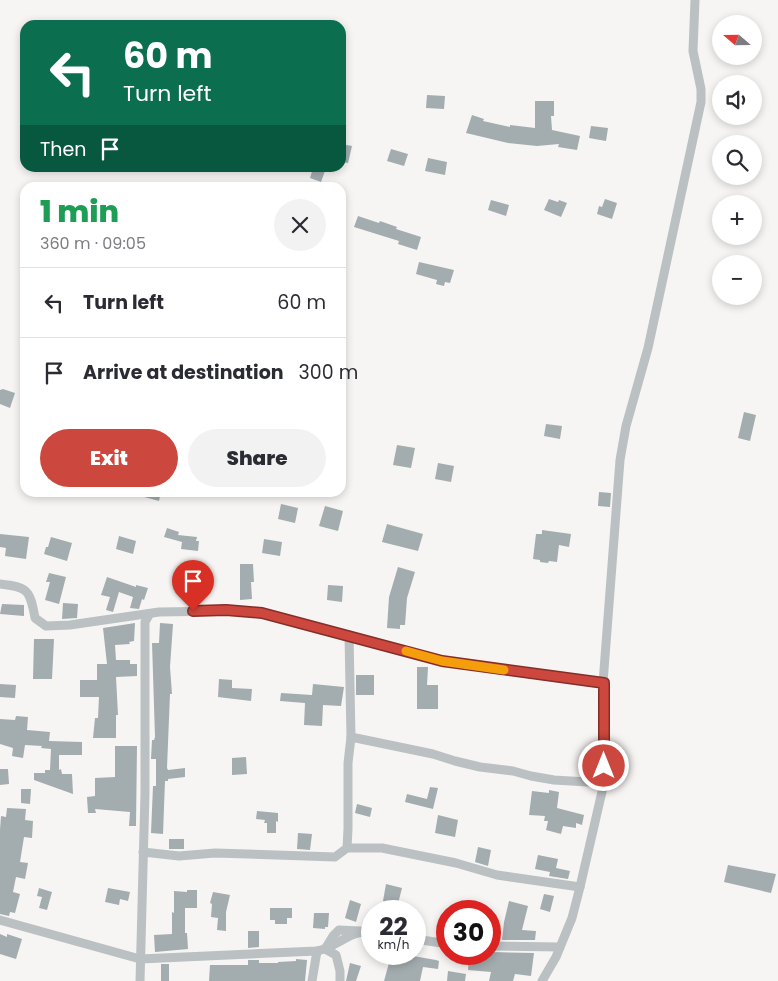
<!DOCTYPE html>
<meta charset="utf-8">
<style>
body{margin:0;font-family:Poppins,sans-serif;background:#f2f2f3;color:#2b2b33;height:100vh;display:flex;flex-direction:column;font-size:19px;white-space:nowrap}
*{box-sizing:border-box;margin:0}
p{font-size:16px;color:#7c7c81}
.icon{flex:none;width:28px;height:28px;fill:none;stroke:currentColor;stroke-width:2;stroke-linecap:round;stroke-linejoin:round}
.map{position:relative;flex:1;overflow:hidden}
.sheet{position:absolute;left:20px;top:182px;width:326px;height:315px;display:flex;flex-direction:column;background:#fff;border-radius:15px;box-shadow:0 2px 8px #0003}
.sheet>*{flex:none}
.top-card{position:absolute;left:20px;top:20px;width:326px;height:152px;border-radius:15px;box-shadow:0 2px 8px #0003;background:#0b6e4f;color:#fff;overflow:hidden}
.needle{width:32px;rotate:290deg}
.controls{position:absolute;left:712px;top:15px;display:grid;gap:10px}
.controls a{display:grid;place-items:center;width:50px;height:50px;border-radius:50%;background:#fff;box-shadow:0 2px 8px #0003;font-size:25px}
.speed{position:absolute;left:361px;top:900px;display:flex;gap:10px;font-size:25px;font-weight:700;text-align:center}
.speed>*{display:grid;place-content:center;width:65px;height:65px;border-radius:50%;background:#fff;box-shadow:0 2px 8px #0003;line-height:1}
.speed small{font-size:12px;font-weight:400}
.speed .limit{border:8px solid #d22;background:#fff;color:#111}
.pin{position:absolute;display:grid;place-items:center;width:42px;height:42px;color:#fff;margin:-51px -21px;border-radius:50% 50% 50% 0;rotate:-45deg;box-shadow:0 0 5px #0007}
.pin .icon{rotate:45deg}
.me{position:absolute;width:55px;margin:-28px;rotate:0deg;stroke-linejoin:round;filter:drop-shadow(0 0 4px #0008)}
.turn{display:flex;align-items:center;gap:18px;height:105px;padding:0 20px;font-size:22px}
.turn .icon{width:65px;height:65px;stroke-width:2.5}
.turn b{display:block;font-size:35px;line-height:42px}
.then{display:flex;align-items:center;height:48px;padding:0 20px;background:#0003;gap:10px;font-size:19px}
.round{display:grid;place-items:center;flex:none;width:52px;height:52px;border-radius:26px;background:#f2f2f3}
.summary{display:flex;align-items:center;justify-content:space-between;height:85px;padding:0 20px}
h1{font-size:30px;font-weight:800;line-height:38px;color:#1e9e55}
.primary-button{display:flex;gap:10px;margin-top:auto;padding:10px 20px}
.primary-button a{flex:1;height:58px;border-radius:30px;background:#cc473d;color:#fff;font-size:20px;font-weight:800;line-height:58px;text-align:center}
.primary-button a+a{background:#f2f2f3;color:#2b2b33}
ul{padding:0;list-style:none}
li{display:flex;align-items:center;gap:15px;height:70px;padding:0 20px;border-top:1px solid #e1e1e2}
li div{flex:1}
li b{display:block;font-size:19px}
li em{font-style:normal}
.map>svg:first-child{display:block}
</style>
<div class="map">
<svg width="778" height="981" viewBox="0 0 778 981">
<rect width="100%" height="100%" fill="#f6f5f3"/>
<!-- building -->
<g fill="#a3acaf">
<path d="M427,95L445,96L444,109L426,108Z"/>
<path d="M535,101H554V116H551L552,130L580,136L577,150L558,147L559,144L537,146L508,143L466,133L472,115L484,119L483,121L510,127V125L535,128Z"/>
<path d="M591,126L608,128L606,141L589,138Z"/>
<path d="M341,144L352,146L348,163L341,162Z"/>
<path d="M391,149L408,154L404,166L387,161Z"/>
<path d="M428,158L447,162L445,175L425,171Z"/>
<path d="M313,168H326L321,182L310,178Z"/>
<path d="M549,199L558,202L559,200L567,203L561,217L544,210Z"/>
<path d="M605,199L617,203L612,219L597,214L599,206L602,207Z"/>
<path d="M491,200L509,205L506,216L488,210Z"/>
<path d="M358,216L379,223L380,221L397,227L396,229L421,237L417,250L398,244L399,241L354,227Z"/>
<path d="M419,262L454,270L450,283L445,282L444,286L436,284L437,280L416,274Z"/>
<path d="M3,389L15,393L10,408L0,404V390Z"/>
<path d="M744,412L756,415L750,441L738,438Z"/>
<path d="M546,424L562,426L560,439L544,436Z"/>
<path d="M397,445L415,448L411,468L393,465Z"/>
<path d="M438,463L454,466L451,482L435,479Z"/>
<path d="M137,492H161L159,501L137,495Z"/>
<path d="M599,492L611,493L610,507L598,506Z"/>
<path d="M281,504L298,508L295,523L278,519Z"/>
<path d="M325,506L343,511L338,531L319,526Z"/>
<path d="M387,524L423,534L418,551L382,542Z"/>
<path d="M167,528L179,532L178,535L197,537L196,541H199L198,551L181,549L182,542L164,537Z"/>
<path d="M542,530L571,534L569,547L559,545L557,562L549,561L548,563L540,562V560L533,559L536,534H542Z"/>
<path d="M0,534L29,537L26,559L5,556L6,548L0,547Z"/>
<path d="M119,536L136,541L133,554L116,549Z"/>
<path d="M51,537L72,543L67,561L44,554L46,547H48Z"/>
<path d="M264,539L282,542L280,556L262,553Z"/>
<path d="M240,564H253L254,582H251L252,599L240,600Z"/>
<path d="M398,567L415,572L407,598L405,625H400V629L387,628L389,597Z"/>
<path d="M49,573L66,577L59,604L45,600L50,582H46Z"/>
<path d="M107,577L136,587V585L148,588L144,600L142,599L139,609L130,608L133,597L119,592L113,612L106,610L110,597L101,595Z"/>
<path d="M197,579L198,591L185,592L184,580Z"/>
<path d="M328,585L343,586L342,602L327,600Z"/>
<path d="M63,603L78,604L77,618L62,619Z"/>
<path d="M2,604L24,605V616L0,614Z"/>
<path d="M135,623L134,641L129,642L130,644L115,645L116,660H130V664H137V676L116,677L118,715H116V738H93L95,718H98L99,697H80V680H97V664H107L103,628Z"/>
<path d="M160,623L173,624L170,667L172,694H170L167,768L168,770L185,768V777L168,779V781H165L163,834L151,833L153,786H156V759H151L152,740H154L155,737L152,643H159Z"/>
<path d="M34,639H54L52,679H33Z"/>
<path d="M417,667H428L427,685H438V709H417Z"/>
<rect x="356" y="675" width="18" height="20"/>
<path d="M219,679L232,680V688L252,689L251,701L218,697Z"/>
<path d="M0,684L16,685L15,698L0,697Z"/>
<path d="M313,684L344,687L341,706L323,705L322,726L304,725L305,703L280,701L281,693L312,695Z"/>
<path d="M16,716L28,717L27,730L50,732L49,741L82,742V755H59V770L61,769L62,774H72L73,794L34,780V773H45V770H50L51,749L41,748L42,746L25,745L23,758L12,756L13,748L0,744V719L15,720Z"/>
<path d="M115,746H137L136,826H129L130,812L95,809L96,813H88L87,797L95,796V778L115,777Z"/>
<path d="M246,757L247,774L232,775V758Z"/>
<path d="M0,769H8L9,784L0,785Z"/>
<path d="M430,787L438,788L433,809L405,802L407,794L427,799Z"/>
<path d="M21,789H31L30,804L21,803Z"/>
<path d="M549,790L559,792L557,808L584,815L582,825L576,823V828L563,826L561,834L546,830L548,821H544L545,816L529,815L532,791L549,793Z"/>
<path d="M357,804L372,808L370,817L355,813Z"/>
<path d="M7,808L26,809L25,820L33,821L32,838L24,837L20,862L28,863L25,879L16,877L13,892L20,894L15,913L10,912L9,916L0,914V830L1,816L6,817Z"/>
<path d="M257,811L278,813V822L276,821V833H267V823H264L265,820L256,819Z"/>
<path d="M438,815L458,820L455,837L435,833Z"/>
<path d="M298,833L312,834L310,850L297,849Z"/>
<rect x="169" y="839" width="15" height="10"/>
<path d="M478,847L491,850L488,866L475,862Z"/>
<path d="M538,855L558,859L556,868L570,871L568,879L549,876L550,872L535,869Z"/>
<path d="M728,865L776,874L771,893L724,882Z"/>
<path d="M386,884L402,888L398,904L383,901Z"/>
<path d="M39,888L52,892L47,910L39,908L42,897L37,896Z"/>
<path d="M108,888L130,892L128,901L120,899L119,905L105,902Z"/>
<path d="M187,890H197V908H185V933H187L188,949L155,952L154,935L172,934V912L174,913V891L187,892Z"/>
<path d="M213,892L230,895L226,912V931L217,930L218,918L211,917L212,904L210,903Z"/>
<path d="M544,894L554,896L550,912L540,909Z"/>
<path d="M350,900L361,904L356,922L345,918Z"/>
<path d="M509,901L528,906L522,930L536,931L535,940H502L504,922Z"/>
<path d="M270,908H292V918H287V924H275V920H270Z"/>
<path d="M314,913H329L328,927H325V929L313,928Z"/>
<path d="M248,931H259V947L248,948Z"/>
<path d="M0,934L7,937V934L22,939L16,959L0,954Z"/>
<path d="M490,952L534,953L531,976L515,974L513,981H489L491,972L468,970L469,954H490Z"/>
<path d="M383,954H413V956L436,960L439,961L438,969L423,967L420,981H384L389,963L381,962Z"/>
<path d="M296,959L307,960L305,981H209L210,965H248V960H259V963H278V962L296,961Z"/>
<path d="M350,963L361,966L356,981H346Z"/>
<rect x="161" y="964" width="8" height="17"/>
<path d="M448,971L466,974L465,981H447Z"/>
</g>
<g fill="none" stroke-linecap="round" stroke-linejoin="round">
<!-- minor -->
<g stroke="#bbc0c2" stroke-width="9">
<path d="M0,584C28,587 30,590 35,618L46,626L70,625L159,612L226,611L262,613L442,661L603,683"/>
<path d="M351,737L433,754L455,761L480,767L513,771L531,776L554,780L604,783"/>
<path d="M347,848L348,829V763L351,737L349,635"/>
<path d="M143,852L179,856L215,853L335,857L347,848H382L456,863L497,875L580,887"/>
<path d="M0,920L140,959L317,951C338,947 351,929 372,932"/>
<path d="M415,939L448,944"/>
<path d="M490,946L560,947"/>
<path d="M140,981L145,793V622L149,615"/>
<path d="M312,981L317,951"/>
<path d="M340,981V971L336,955L325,949L333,936L339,930L361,931"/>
<path d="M542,981L556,957L572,918L580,887L604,783L603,683L620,460L626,426L648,348L701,102V89L693,51L695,0"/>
</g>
</g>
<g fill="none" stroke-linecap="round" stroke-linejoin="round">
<defs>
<path id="route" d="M193,611L226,610L262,613L442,661L604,683V766"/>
</defs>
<!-- route casing -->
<use href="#route" stroke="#852e28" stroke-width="12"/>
<!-- route -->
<use href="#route" stroke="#cc473d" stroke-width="9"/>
<!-- slow -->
<path stroke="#f59e0b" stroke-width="9" d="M406,651L442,661L504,670"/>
</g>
</svg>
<div class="controls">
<a><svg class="needle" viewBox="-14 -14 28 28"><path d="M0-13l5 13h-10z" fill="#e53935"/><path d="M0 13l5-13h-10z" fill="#7c7c81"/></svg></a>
<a><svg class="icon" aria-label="sound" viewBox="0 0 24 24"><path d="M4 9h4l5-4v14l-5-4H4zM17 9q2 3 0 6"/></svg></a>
<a><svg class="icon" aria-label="search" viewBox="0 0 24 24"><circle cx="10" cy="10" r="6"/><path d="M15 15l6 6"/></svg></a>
<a>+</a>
<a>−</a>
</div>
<div class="speed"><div>22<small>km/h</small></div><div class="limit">30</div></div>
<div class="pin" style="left:193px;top:611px;background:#d93025"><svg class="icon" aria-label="arrive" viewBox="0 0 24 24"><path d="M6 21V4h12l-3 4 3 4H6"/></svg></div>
<svg class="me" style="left:604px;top:766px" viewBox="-20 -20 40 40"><circle r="17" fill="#cc473d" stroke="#fff" stroke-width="3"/><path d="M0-11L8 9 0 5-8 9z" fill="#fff"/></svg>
<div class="top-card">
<div class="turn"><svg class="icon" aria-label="left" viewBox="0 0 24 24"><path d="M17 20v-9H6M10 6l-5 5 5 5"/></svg><div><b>60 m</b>Turn left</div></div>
<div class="then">Then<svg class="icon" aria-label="arrive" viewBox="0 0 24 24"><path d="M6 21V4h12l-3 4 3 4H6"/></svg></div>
</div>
<section class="sheet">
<div class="summary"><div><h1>1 min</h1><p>360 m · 09:05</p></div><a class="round"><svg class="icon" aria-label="close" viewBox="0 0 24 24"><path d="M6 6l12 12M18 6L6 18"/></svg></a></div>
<ul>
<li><svg class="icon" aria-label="left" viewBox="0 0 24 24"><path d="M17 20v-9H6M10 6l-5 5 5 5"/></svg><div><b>Turn left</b></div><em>60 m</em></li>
<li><svg class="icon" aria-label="arrive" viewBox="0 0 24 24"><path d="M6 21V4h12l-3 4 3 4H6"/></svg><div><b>Arrive at destination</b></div><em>300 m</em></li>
</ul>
<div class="primary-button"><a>Exit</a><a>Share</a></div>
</section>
</div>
